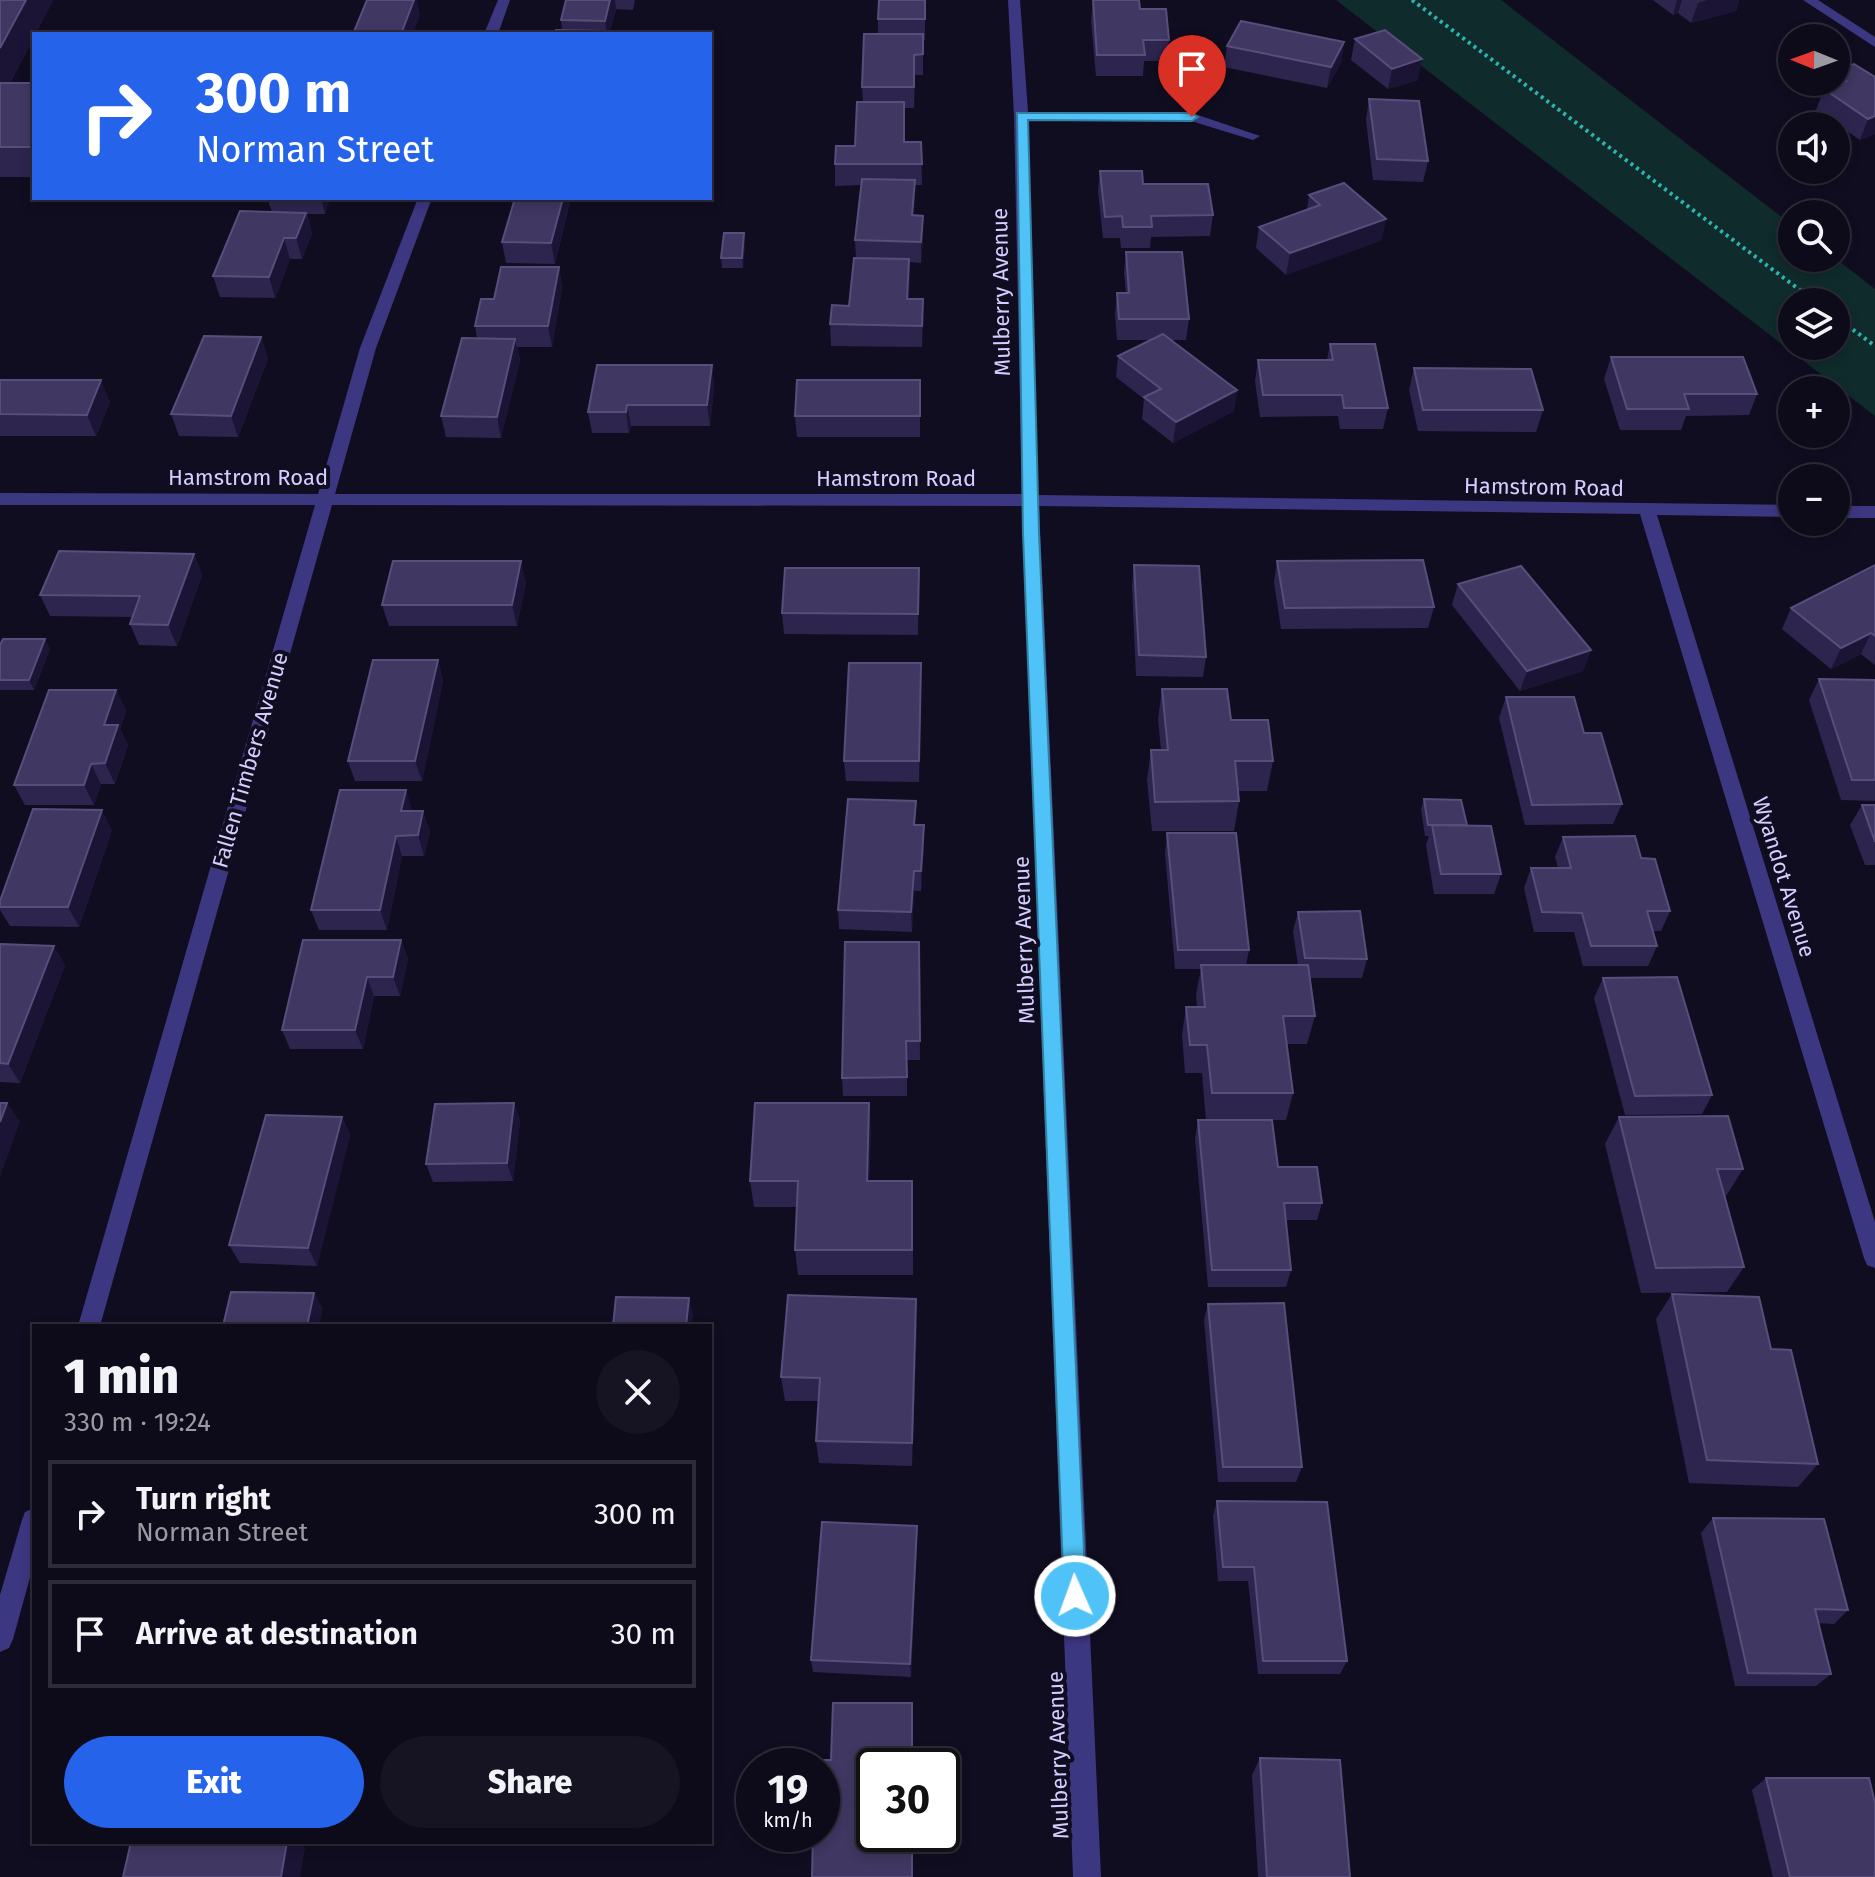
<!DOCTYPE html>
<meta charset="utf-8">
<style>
body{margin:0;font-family:"Fira Sans",sans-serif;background:#161322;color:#f1f3f6;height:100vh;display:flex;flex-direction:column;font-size:30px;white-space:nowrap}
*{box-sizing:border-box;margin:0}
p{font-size:26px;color:#9a9aa2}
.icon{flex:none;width:44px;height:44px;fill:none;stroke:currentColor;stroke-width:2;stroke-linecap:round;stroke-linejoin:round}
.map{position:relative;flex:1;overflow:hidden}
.panel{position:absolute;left:32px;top:1324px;width:680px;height:520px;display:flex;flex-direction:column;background:#0d0a19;border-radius:0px;box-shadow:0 4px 12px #0003,0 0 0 2px #2d2b38}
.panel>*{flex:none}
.guide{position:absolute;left:32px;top:32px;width:680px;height:168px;border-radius:0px;box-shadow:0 4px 12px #0003,0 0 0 2px #2d2b38;background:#2563eb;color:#fff;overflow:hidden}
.needle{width:52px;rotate:271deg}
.controls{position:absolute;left:1778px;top:24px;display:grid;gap:16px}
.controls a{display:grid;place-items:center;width:72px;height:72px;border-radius:50%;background:#0d0a19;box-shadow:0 4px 12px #0003,0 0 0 2px #2d2b38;font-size:40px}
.speed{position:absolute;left:736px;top:1748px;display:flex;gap:16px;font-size:40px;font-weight:700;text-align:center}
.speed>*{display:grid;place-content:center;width:104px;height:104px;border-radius:50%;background:#0d0a19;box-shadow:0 4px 12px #0003,0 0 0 2px #2d2b38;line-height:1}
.speed small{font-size:20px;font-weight:400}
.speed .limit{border:4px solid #111;border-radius:12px;background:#fff;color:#111}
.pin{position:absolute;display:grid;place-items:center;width:68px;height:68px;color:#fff;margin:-82px -34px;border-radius:50% 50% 50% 0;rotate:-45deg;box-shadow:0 0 8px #0007}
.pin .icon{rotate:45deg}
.me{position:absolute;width:88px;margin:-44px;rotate:358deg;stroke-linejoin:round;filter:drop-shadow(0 0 6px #0008)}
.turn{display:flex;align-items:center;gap:28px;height:168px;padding:0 32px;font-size:36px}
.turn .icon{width:104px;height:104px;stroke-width:2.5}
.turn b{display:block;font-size:56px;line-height:68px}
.round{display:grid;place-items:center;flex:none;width:84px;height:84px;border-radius:42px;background:#161322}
.head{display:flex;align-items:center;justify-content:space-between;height:136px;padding:0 32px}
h1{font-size:48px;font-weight:800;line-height:60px}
.cta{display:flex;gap:16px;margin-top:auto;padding:16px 32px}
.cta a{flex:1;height:92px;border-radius:48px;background:#2563eb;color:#fff;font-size:32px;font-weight:800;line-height:92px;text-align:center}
.cta a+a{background:#161322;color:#f1f3f6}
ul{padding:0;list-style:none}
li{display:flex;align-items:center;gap:24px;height:108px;margin:0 16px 12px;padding:0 16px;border:4px solid #2d2b38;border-radius:0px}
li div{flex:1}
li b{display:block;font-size:30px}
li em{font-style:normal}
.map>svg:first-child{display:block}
</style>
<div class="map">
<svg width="1875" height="1877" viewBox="0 0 1875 1877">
<rect width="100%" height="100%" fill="#110d21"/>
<!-- green -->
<path fill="#102b2b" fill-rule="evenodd" d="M1336,0H1501L1792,225V258H1835L1875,289V416ZM1792,302H1836V346H1792Z"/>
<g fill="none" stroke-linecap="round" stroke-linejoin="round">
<!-- path -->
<g stroke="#2cb4b1" stroke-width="4" stroke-dasharray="3 4" stroke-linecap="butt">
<path d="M1412,0L1816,302"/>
<path d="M1836,317L1875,346"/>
</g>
<!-- minor -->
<g fill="#3c3781" fill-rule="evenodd">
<path d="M498,0H510L498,34H484Z"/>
<path d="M1008,0H1020L1028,112L1192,113L1260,136L1253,140L1191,121L1028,120L1038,495L1792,505V517L1657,515L1875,1222V1268L1867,1265L1864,1258L1640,514L1039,506L1101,1877H1073L1022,506L332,505L100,1326H78L315,505H0V493L318,494L360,348L418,198H432L376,348L335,494H1022L1014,116Z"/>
<path d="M1803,0H1818L1875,37V47Z"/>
<rect x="1836" y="506" width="39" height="12"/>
<path d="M34,1508V1563L13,1639L9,1648L0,1652V1595L22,1520L25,1512Z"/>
</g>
</g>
<!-- wall -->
<g fill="#2e254f">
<path d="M0,0H53L10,83H34V177H0Z"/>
<path d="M566,0H635L633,10L616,9L609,34H555L562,30L561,20Z"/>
<path d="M925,0V40H923V75H915L914,108H904L905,142H921L922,185H915L914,215L923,216V237L921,263L910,262L909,299H923L922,347L831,346L830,324L849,306L856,258L855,240L861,185L835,186V164L855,146L863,102L862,87L878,34V19Z"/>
<path d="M1093,0L1140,9L1169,40L1167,61H1144L1143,76H1096L1091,21Z"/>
<path d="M1653,0H1739L1736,11L1691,23L1678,13L1673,15Z"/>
<path d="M1355,39L1418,80L1388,89L1351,60Z"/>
<path d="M1344,42L1341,63L1327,88L1224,67L1227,46Z"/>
<path d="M1836,70L1875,77V134L1860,140L1816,110L1824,89L1827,88L1829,82H1836Z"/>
<path d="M1369,99L1428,161L1423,182L1373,180L1366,120Z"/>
<path d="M1100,171L1143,184L1213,215L1210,236L1151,237L1150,248H1121L1120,238H1103L1098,192Z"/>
<path d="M1309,195L1382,240L1286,275L1256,248L1259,227L1307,210Z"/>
<path d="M267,198H330L325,214H307L312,234L302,259H290L275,298L220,297L213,276L272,212Z"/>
<path d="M571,198L555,264L506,263L502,242Z"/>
<path d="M745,244L743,268H722L721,258Z"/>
<path d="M1126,252L1189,319L1186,340H1171L1237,390L1234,411L1173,443L1142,419L1144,399L1116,377L1118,356L1150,340H1117L1115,314L1117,293H1126L1124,273Z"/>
<path d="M559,267L562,288L552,347H517L520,360L501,438L446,437L441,416L477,338L475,326L494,299Z"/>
<path d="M261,337L268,359L238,437L179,436L171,414Z"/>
<path d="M1330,344L1388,408L1383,429H1340L1338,416L1260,417L1255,381L1258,360H1327Z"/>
<path d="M1611,357L1757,394L1749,415L1686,416L1681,430H1620L1604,379Z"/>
<path d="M712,365L714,387L710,426H631L629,433H592L588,412Z"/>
<path d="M1414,368L1543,410L1536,432L1418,431L1409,390Z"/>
<path d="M0,380L110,402L96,436H0Z"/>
<path d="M920,380V437H797L795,416Z"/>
<path d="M194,554L202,575L177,646L139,645L130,624L133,617L50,616L40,595Z"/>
<path d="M1277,561L1434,607L1428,628L1281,629L1274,582Z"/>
<path d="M1134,565L1206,657L1203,677L1136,676L1132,586Z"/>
<path d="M1875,565V665L1861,654L1831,669L1782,629L1791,608Z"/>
<path d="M919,568L918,635L784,634L782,613Z"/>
<path d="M526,582L517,626H389L382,605Z"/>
<path d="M1458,584L1591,650L1583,671L1520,691L1452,605Z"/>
<path d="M0,645L50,649L34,690H0Z"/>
<path d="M438,660L443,681L422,781H355L348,761Z"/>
<path d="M1819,679L1875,680V801L1841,800L1809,700Z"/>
<path d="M921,684L919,782L846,781L844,761Z"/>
<path d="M1162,689L1231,720L1273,761L1267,791H1238L1239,801L1234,831H1152L1147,780L1151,750H1161L1158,719Z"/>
<path d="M116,690L126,711L120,729L128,745L115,784H101L94,805H25L14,785Z"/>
<path d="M1506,697L1584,733L1622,804L1613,824L1525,825L1499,718Z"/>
<path d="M406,790L412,811L430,831L424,856H402L387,930H319L311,910Z"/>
<path d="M1424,799L1467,826L1501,874L1494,894H1434L1426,845L1429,836H1425L1421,809Z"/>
<path d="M1862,805H1875V865H1865L1850,825Z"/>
<path d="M916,825H924V845L921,891H914L912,932L839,929L838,910Z"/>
<path d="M112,830L79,927L10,926L0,910V901Z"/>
<path d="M1167,833L1249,950L1246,965H1298L1293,931L1298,912L1367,959L1362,978H1310L1315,1016L1307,1044H1287L1293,1093L1286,1120H1206L1202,1073H1185L1182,1035L1186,1007H1197L1196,994L1201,969H1175L1165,853Z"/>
<path d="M1563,837L1641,858L1670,911L1661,931H1653L1657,946L1648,966H1583L1574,932H1534L1524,888L1531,868H1558L1555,857Z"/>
<path d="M401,940L408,959L400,996H374L363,1049H290L282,1030Z"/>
<path d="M919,942L920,1060H907V1096H843L842,1078Z"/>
<path d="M0,944L65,965L20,1083L0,1082Z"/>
<path d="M1603,978L1712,1095L1702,1114L1625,1115L1594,998Z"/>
<path d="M514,1103L520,1121L513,1181L433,1182L426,1164Z"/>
<path d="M342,1117L350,1135L317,1266L240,1263L229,1245Z"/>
<path d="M1619,1117L1743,1169L1726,1196H1724L1744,1267L1727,1292L1641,1293L1605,1144Z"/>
<path d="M1198,1120L1278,1167L1322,1203L1317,1220H1286L1291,1270L1286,1287H1208L1195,1139Z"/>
<path d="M871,1130L869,1181L913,1207V1275H798L795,1250L796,1207H754L750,1181Z"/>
<path d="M1672,1294L1771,1349L1818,1464L1798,1487L1689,1483L1656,1319Z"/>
<path d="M1208,1304L1302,1467L1296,1482H1218L1204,1320Z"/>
<path d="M917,1323L912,1466L819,1463L816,1441L819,1401H785L781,1377Z"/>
<path d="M1217,1501L1347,1661L1340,1674H1258L1248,1581H1218L1213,1516Z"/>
<path d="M1713,1518L1848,1610L1834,1624L1818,1623L1831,1674L1816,1686H1735L1701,1533Z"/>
<path d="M917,1541L911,1677L813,1672L811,1660Z"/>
<path d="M913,1721V1766H874V1834H912V1877H812L813,1838H771L770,1834H822L831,1760Z"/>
<path d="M1260,1758L1350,1877H1258L1252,1775Z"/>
<path d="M1766,1778L1875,1877H1773L1752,1790Z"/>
</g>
<!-- shaded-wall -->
<g fill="#1b1435">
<path d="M26,0H53L35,34H34V36L0,102V48Z"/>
<path d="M413,0H417L420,16L413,34H401Z"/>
<path d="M610,0H615L616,9L609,34H607L605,21Z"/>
<path d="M1677,0H1682L1678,13L1673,15Z"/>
<path d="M1707,0H1739L1736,11L1691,23L1698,3Z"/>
<path d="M1344,42L1341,63L1327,88L1331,67Z"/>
<path d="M1422,59L1418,80L1388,89L1392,69Z"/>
<path d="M1875,116V134L1860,140L1868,119Z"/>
<path d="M915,180V201L912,236V215Z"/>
<path d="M321,198H330L325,214Z"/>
<path d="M563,198H571L555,264L551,243Z"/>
<path d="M306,213L312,234L302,259L296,238Z"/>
<path d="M923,216V237L921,263V242Z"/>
<path d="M1386,219L1382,240L1286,275L1290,253Z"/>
<path d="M744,233L745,244L743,268L742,258Z"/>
<path d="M284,238L290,259L275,298L269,277Z"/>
<path d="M909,259L910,280L907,320V299Z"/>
<path d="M559,267L562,288L552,347L548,326Z"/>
<path d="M923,299L924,320L922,347V326Z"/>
<path d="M261,337L268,359L238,437L231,416Z"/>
<path d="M515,339L520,360L501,438L497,417Z"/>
<path d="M712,365L714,387L710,426L707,405Z"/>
<path d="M101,380L110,402L96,436L87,415Z"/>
<path d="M1237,390L1234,411L1173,443L1176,422Z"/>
<path d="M627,405L631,426L629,433L626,412Z"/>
<path d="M194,554L202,575L177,646L168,625Z"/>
<path d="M521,561L526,582L517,626L512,605Z"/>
<path d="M1871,633L1861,654L1831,669L1841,648Z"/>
<path d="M45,639L50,649L34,690L29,680Z"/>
<path d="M1591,650L1583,671L1520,691L1527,671Z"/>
<path d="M438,660L443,681L422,781L415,761Z"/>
<path d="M116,690L126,711L120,729L128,745L115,784L105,763L104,725Z"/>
<path d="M91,764L101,784L94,805L84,785Z"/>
<path d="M406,790L412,810L408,831L401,811Z"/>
<path d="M102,810L112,830L79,927L68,907Z"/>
<path d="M423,811L430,831L424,856L418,835Z"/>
<path d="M924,825V845L921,891V871Z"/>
<path d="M396,836L402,856L387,930L380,910Z"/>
<path d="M914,871V891L912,932L911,912Z"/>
<path d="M401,940L408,959L400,996L393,977Z"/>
<path d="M54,946L65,965L20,1083L8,1064Z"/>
<path d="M367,977L374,996L363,1049L355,1030Z"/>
<path d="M7,1103L20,1122L0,1177V1122Z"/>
<path d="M514,1103L520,1121L513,1181L507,1163Z"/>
<path d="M869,1103L871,1130L868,1207L867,1181Z"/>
<path d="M342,1117L350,1135L317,1266L308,1248Z"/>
<path d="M314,1293L323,1309L319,1326H307Z"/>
<path d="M689,1298L693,1315L692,1326H686Z"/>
<path d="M916,1299L917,1323L912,1466V1443Z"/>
<path d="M917,1526V1541L911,1677L910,1664Z"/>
<path d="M287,1842H299L305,1848L300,1877H281Z"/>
</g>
<!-- building -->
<g fill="#403762" stroke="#574e7b" stroke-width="2">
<path d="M0,0H26L0,48Z"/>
<path d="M367,0H414L401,34H353Z"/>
<path d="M566,0H610L605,21L561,20Z"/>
<path d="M879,0H925V19H878Z"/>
<path d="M1093,0H1139L1140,9H1166L1169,40H1143L1145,55H1097Z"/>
<path d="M1241,21L1344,42L1331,67L1227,46Z"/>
<path d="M556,30L604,31L603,34H555Z"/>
<path d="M1385,30L1422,59L1392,69L1355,39Z"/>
<path d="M864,34H923V54L914,55V87H862Z"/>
<path d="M1854,64L1875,77V116L1868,119L1824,89L1846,81L1836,74V70Z"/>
<rect x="0" y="83" width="34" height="64"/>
<path d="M1369,99L1419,101L1428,161L1377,159Z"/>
<path d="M857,102H904V142H921L922,164H835L836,146H855Z"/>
<path d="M1100,171H1142L1143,184H1208L1213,215L1151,216L1152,227H1123L1122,216L1105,217Z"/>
<path d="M862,179L915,180L912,215L923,216L921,242L855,240Z"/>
<path d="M1344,183L1386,219L1290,253L1259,227L1320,205L1309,195Z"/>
<path d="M515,198H563L551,243L502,242Z"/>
<path d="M240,211L306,213L296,238H284L269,277L213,276Z"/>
<path d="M724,233H744L742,258H721Z"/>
<path d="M1126,252H1182L1189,319H1119L1117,293H1129Z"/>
<path d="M854,258L909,259L907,299H923L922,326L830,324L832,305L849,306Z"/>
<path d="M501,267H559L548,326H475L481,299H494Z"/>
<path d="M1163,334L1237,390L1176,422L1144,397L1161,389L1118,356Z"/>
<path d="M204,336L261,337L231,416L171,414Z"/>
<path d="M462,338L515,339L497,417L441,416Z"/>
<path d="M1330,344H1375L1388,408H1344L1342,395H1263L1258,360H1333Z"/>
<path d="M1611,357H1743L1757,394H1684L1689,409H1627Z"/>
<path d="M597,365H712L707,405H627L626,412H588Z"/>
<path d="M1414,368L1531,369L1543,410H1423Z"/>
<path d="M0,380H101L87,415L0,414Z"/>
<path d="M797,380H920V416H795Z"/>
<path d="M59,551L194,554L168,625L130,624L140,596L40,595Z"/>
<path d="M1423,560L1434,607L1285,608L1277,561Z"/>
<path d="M393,561H521L512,605H382Z"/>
<path d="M1134,565L1199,566L1206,657L1139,655Z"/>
<path d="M1875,565V636L1871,633L1841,648L1791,608Z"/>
<path d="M1521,566L1591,650L1527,671L1458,584Z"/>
<path d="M785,568H919L918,614L782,613Z"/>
<path d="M3,639H45L29,680H0V645Z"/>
<path d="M373,660H438L415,761H348Z"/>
<path d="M849,663H921L919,761H844Z"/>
<path d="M1819,679L1875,680V780H1852Z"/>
<path d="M1162,689H1227L1231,720H1268L1273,761H1235L1239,801L1155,802L1151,750H1168Z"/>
<path d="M49,690H116L104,725H118L105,763L91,764L84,785H14Z"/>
<path d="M1506,697H1574L1584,733H1601L1622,804L1532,805Z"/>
<path d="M340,790H406L401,811H423L418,835L396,836L380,910H311Z"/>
<path d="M848,799L916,801L914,825H924L921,871H914L911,912L838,910Z"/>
<path d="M1424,799L1461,800L1467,825H1428Z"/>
<path d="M1862,805H1875V842Z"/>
<path d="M33,809L102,810L68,907H0V901Z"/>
<path d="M1432,825L1491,826L1501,874H1441Z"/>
<path d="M1167,833H1236L1249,950H1178Z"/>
<path d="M1635,836L1641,858L1655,859L1670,911H1647L1657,946H1591L1582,913L1542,912L1531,868H1571L1563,837Z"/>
<path d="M1360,911L1367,959L1305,958L1298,912Z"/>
<path d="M303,940H401L393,977H367L355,1030H282Z"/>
<path d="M845,942H919L920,1041H906L907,1077L842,1078Z"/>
<path d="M0,944L54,946L8,1064L0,1063Z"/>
<path d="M1201,965H1308L1315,1016H1283L1293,1093H1212L1207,1045H1190L1186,1007H1205Z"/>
<path d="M1677,977L1712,1095L1635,1096L1603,978Z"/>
<path d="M0,1103H7L0,1122Z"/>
<path d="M514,1103L507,1163L426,1164L435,1104Z"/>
<path d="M755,1103H869L867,1181H912V1250H795L798,1181H750Z"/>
<path d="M266,1115L342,1117L308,1248L229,1245Z"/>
<path d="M1728,1116L1743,1169H1717L1744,1267L1656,1268L1619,1117Z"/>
<path d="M1198,1120H1272L1278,1167H1317L1322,1203H1284L1291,1270H1212Z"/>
<path d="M231,1292L314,1293L307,1326H223Z"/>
<path d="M1672,1294L1759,1297L1771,1349L1791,1350L1818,1464L1707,1460Z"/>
<path d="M788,1295L916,1299L912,1443L816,1441L820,1378L781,1377Z"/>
<path d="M616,1297L689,1298L686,1326H613Z"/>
<path d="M1284,1303L1302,1467H1223L1208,1304Z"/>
<path d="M1217,1501L1327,1502L1347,1661H1263L1254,1567H1223Z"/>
<path d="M1713,1518L1824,1519L1848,1610L1815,1609L1831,1674L1748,1673Z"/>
<path d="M822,1522L917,1526L910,1664L811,1660Z"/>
<path d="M833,1703H912V1766H874V1834H912V1877H812L813,1834H822V1766H770V1760H831Z"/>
<path d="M1260,1758L1340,1760L1350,1877H1267Z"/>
<path d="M1766,1778H1869L1875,1803V1877H1790Z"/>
<path d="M131,1842H287L281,1877H123Z"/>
</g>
<!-- route -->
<path fill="#4fc3f7" stroke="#337fa1" stroke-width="2" d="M1017,113H1192L1198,117L1192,121L1028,120L1039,534L1086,1596L1083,1604L1075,1607L1067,1604L1064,1596L1023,534Z"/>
<g text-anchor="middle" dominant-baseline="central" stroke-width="8" stroke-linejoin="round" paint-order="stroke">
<!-- street labels -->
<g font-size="22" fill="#d4cdff" stroke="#110d21">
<text transform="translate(1001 292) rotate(-91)">Mulberry Avenue</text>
<text x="248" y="477">Hamstrom Road</text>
<text x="896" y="478">Hamstrom Road</text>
<text transform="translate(1544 487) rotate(1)">Hamstrom Road</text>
<text transform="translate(250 760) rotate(-74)">Fallen Timbers Avenue</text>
<text transform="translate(1784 877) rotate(73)">Wyandot Avenue</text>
<text transform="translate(1024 940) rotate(-92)">Mulberry Avenue</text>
<text transform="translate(1058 1755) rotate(-92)">Mulberry Avenue</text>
</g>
</g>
</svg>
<div class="controls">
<a><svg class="needle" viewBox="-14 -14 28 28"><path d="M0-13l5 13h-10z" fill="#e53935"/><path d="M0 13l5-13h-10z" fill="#9a9aa2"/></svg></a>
<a><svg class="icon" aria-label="sound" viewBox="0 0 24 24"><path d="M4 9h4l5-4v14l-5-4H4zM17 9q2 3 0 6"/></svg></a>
<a><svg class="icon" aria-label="search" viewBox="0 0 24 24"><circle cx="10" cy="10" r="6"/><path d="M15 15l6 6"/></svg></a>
<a><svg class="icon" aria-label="layers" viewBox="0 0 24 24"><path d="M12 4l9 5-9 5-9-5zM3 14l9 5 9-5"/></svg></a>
<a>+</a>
<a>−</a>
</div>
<div class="speed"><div>19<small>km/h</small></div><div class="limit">30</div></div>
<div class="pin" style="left:1192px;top:117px;background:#d93025"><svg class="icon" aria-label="arrive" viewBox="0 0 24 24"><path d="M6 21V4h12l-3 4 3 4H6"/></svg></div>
<svg class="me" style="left:1075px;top:1596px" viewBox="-20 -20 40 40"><circle r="17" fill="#4fc3f7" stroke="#fff" stroke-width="3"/><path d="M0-11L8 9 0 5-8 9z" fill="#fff"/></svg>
<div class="guide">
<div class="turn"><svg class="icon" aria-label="right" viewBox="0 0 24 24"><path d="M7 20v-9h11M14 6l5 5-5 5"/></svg><div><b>300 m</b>Norman Street</div></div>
</div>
<section class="panel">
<div class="head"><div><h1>1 min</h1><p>330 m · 19:24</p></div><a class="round"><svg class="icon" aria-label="close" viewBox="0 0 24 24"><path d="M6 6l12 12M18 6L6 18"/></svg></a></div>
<ul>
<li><svg class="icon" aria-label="right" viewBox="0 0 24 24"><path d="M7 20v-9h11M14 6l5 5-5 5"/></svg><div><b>Turn right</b><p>Norman Street</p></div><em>300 m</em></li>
<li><svg class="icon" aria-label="arrive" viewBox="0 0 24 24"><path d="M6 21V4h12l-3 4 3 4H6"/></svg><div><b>Arrive at destination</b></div><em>30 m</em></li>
</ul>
<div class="cta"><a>Exit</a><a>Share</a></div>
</section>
</div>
